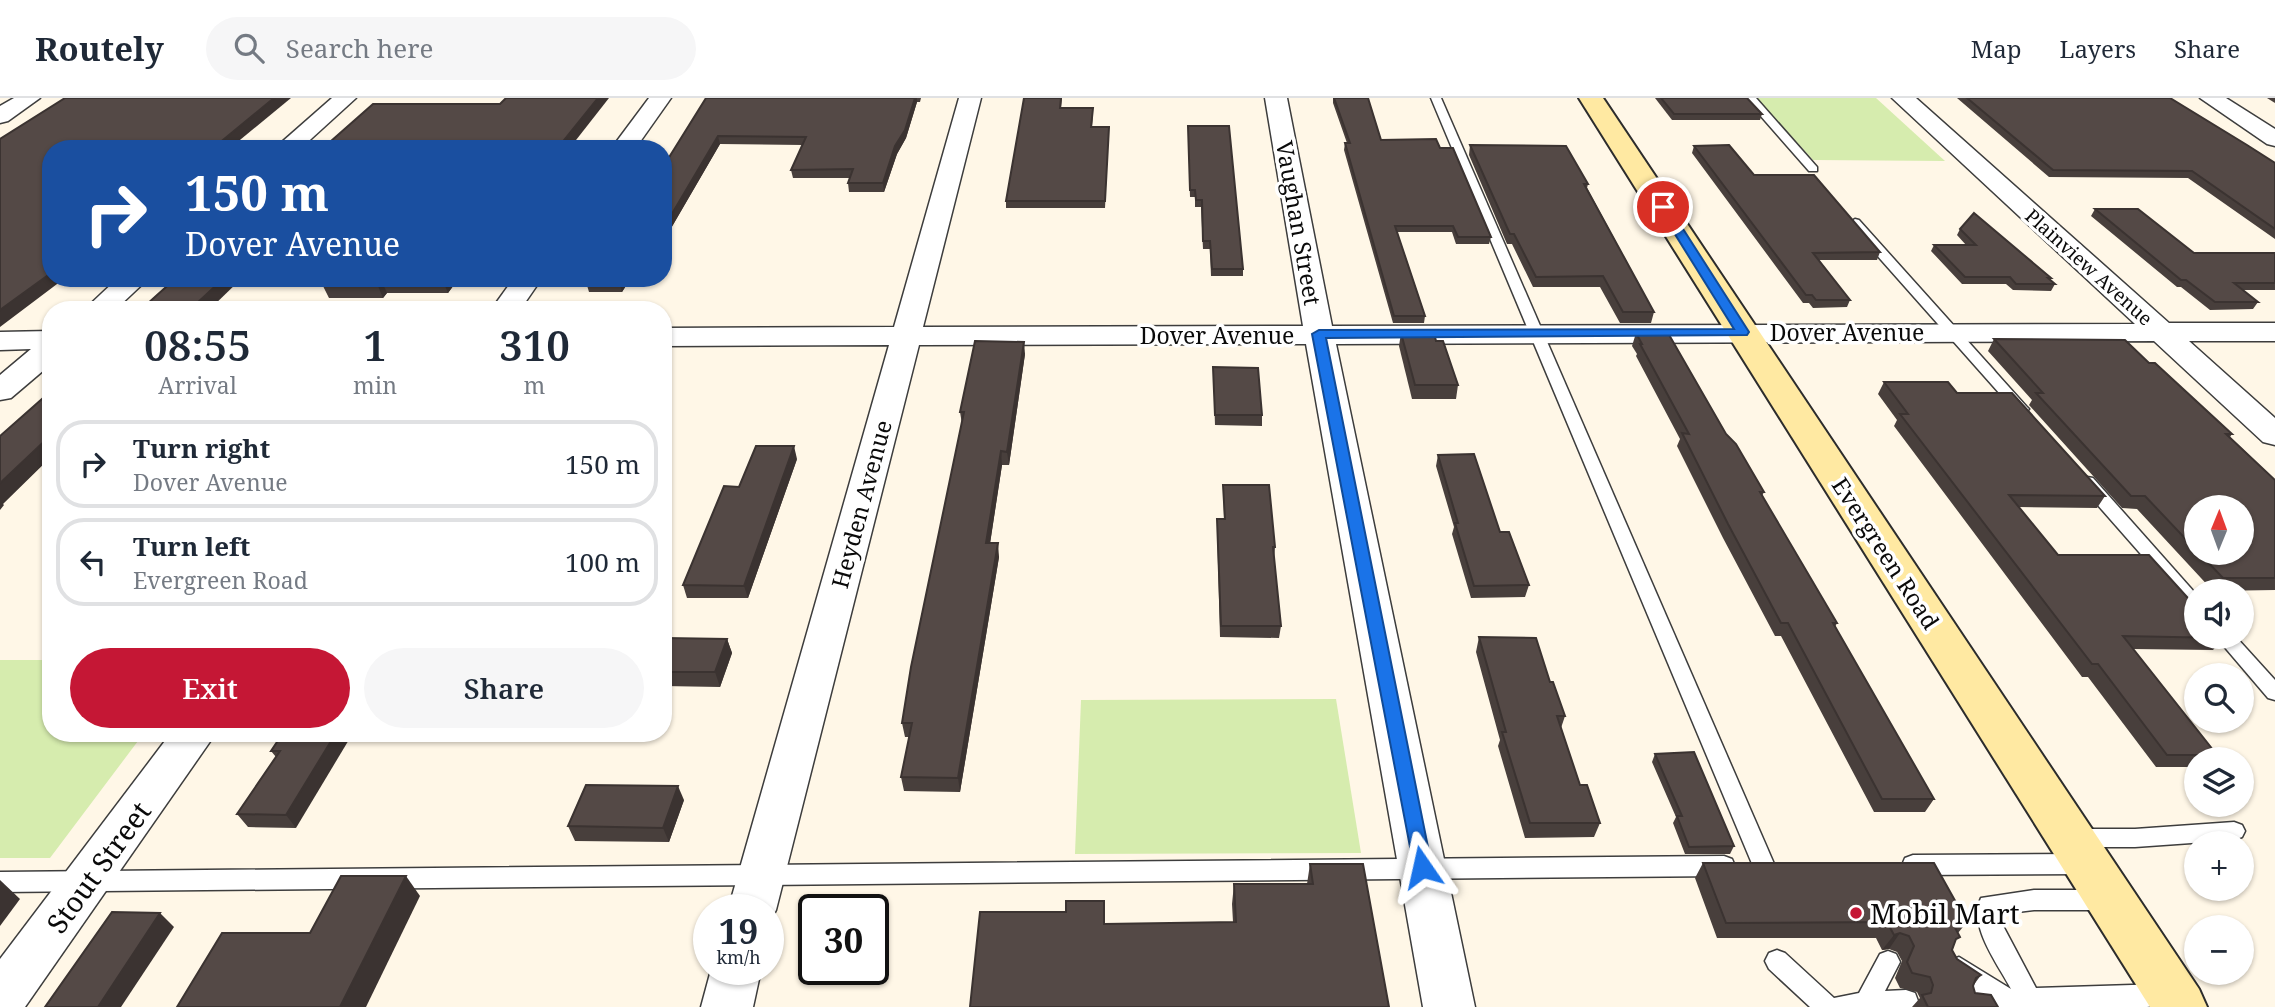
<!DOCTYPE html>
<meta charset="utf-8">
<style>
body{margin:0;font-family:"Noto Serif",serif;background:#f6f6f7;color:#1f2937;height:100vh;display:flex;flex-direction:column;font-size:26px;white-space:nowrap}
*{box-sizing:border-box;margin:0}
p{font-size:23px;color:#747a83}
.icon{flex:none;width:38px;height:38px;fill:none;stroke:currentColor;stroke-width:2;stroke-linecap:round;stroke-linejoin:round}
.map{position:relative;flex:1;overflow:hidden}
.drawer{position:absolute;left:42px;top:203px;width:630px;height:441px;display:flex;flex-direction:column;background:#fff;border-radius:28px;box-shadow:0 2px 5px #0004}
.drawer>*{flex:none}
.hud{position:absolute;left:42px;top:42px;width:630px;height:147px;border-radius:28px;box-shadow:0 2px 5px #0004;background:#1a4fa0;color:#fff;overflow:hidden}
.needle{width:46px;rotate:1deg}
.controls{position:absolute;left:2184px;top:397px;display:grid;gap:14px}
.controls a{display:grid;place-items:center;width:70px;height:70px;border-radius:50%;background:#fff;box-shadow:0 2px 5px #0004;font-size:35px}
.speed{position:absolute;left:693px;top:796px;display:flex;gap:14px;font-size:35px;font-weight:700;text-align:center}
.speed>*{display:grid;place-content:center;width:91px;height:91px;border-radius:50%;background:#fff;box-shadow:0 2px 5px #0004;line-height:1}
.speed small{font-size:18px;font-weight:400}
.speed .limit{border:4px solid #111;border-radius:10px;background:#fff;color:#111}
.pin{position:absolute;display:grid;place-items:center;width:60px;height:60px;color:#fff;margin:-30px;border:4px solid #fff;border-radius:50%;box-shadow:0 2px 7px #0007}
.me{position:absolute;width:77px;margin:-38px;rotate:349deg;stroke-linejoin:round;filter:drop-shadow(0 0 5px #0008)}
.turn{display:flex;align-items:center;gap:24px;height:147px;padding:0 28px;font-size:32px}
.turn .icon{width:91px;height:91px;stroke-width:2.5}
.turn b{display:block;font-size:49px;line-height:60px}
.eta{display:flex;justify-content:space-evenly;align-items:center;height:119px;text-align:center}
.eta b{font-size:42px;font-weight:600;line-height:49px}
.button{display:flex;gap:14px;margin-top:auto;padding:14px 28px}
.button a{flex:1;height:80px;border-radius:42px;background:#c51735;color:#fff;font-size:28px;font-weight:600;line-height:80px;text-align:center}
.button a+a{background:#f6f6f7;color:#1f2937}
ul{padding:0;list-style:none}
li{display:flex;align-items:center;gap:21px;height:88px;margin:0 14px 10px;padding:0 14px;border:4px solid #e0e1e3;border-radius:28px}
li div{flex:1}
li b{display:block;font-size:26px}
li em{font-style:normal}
header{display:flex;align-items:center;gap:42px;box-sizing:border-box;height:98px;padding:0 35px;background:#fff;border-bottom:2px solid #e0e1e3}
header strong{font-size:33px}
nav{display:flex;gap:38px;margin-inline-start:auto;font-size:24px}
.search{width:490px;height:63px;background:#f6f6f7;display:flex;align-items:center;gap:18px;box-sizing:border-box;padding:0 24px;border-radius:38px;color:#747a83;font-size:26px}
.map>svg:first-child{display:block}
</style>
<header>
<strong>Routely</strong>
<div class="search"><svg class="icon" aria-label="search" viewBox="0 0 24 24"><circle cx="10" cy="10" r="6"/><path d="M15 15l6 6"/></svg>Search here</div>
<nav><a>Map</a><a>Layers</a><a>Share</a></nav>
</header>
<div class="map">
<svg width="2275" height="909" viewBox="0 0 2275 909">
<rect width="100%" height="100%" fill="#fff7e7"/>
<!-- green -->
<g fill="#d6ecae">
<path d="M1756,0H1876L1945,63L1813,62Z"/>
<path d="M0,562H51V635H144L50,760H0Z"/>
<path d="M1336,601L1361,755L1075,756L1081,602Z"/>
</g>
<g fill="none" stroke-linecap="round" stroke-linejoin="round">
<defs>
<g id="lane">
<path d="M1431,0H1441L1775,768L1772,775L1764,778L1756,775L1753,768Z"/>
<path d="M1745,0H1756L1817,69V73H1809Z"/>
<path d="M1855,121L1859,122L2026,308L2029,311L2026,314H2016L1851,128L1849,125Z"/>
<path d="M2087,379L2093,380L2196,496V513L2190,512L2081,388L2079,384Z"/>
<path d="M2216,539H2236L2275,582V602L2268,600Z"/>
<path d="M2234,724L2242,727L2245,733L2242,739L2234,742L2135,749H2074L2066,746L2063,740L2066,734L2074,731H2135Z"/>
<path d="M2084,756L2092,759L2095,766L2092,773L2084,776L1913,777L1905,774L1902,767L1905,760L1913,757Z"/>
<path d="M1724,758L1732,761L1735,768L1732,775L1724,778L0,794V774Z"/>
<path d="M2034,792H2107L2115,795L2118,802L2115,809L2107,812H2034L2001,816V824L2036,890L2164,886L2173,889L2176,897L2173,905L2147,909H1988L1986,903L1951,878L1947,870L1951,862L1959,859L2011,891C1998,866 1968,828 1981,800Z"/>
<path d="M1777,852L1785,855L1834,900L1859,895L1880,856L1888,853L1896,856L1900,864L1885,893L1906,892L1915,895L1918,903L1916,909H1810L1769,871L1765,863L1769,855Z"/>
</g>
<g id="street">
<path d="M14,0H40L8,23L0,25V8Z"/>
<path d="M332,0H356L300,51H274Z"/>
<path d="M649,0H671L635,51H611Z"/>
<path d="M959,0H981L923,229L1303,228L1265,0H1287L1332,228L2135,226L1892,0H1916L2169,225H2275V243H2189L2275,320V347L2263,344L2154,243L1336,246L1475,909H1423L1306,246L919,247L776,812L768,827V812H728L889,247L663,248V230L894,229Z"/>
<path d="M2200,0H2226L2275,31V48L2267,46Z"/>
<path d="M118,180H149L115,212H84Z"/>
<path d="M514,180H542L520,212H491Z"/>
<path d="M51,233V266L11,300L0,302V277L31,251L0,252V234Z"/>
<path d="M171,635H216L25,909H0V861Z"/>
<path d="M711,872H761L753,909H701Z"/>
</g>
<path id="secondary" d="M1579,0H1603L2199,891L2207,909H2150Z"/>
</defs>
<!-- lane casing -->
<use href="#lane" stroke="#3d3d3d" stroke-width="3"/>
<!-- street casing -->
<use href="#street" stroke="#3d3d3d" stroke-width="3"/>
<!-- secondary casing -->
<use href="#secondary" stroke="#2c2c2c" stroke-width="4"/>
<!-- lane -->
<use href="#lane" fill="#fff" fill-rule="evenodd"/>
<!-- street -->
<use href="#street" fill="#fff" fill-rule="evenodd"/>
<!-- secondary -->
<use href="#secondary" fill="#ffe9a2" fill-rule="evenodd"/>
</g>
<!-- wall -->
<g fill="#483f3c" fill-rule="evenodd">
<path d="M706,0H921L920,4H917L906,40L897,56L884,94H849L848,85L850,80H793L791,72L803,47L720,46L663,144V69Z"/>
<path d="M1024,0H1062L1061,10L1093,17L1092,29H1109L1105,110H1006V103Z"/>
<path d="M1333,0H1368L1381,42L1440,50L1491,139L1489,146H1456L1452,134H1397L1425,218L1424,225H1393L1344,52L1345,45H1347L1333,5Z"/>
<path d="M1655,0H1747L1762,16L1760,22H1672Z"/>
<path d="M1957,0H2170L2275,65V141L2188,80L2049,79Z"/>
<path d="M2267,0H2275V5Z"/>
<path d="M1188,35L1243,171V178H1211L1210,151H1203L1201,109H1195V99H1190Z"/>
<path d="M1470,47L1588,86L1587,90L1654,214L1651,225H1620L1600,189H1533L1512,146H1507L1469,57Z"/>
<path d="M1694,48L1754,77L1880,154L1877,162H1819L1850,202L1847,209L1813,210L1809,205H1803L1692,55Z"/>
<path d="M2095,111L2194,155H2275V192H2243L2258,204L2253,211L2210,212L2181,189H2177L2091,118Z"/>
<path d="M1960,131L2051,180L2050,181L2055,186L2051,193L2013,192L2006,186H1962L1931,153L1934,147H1966L1957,137Z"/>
<path d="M176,180L209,212H149L146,207Z"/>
<path d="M331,180H459L448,195H387L383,200H329L323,188Z"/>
<path d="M588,180H642L641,183H629L622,194H589L586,184Z"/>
<path d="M1401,235L1436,243L1458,287L1456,301H1412L1399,248Z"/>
<path d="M1636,235L1726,336L1764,394L1762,398L1837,525L1835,529L1934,701L1925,714H1874L1781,538H1775L1723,440L1677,348L1680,341L1636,258L1637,256L1632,248Z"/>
<path d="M1994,241L2149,265L2232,336L2230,339L2275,382V492L2213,493L2137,411L2122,410L2029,307L2032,302L1988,253ZM2196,410L2242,455H2196Z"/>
<path d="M1025,256L1009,367H1002L990,445L999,459L960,694L904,693L901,679L909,639H905L902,625L962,326L960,314Z"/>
<path d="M1213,269L1262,317V328L1215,327Z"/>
<path d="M1884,284L1957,295L2105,398L2097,410L2019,409L2058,457L2223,540L2213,552L2133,551L2217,657L2213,662H2196V669H2156L2088,579H2082L1894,328L1897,322L1878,296Z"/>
<path d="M1438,357L1500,434L1529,487L1525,499L1471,500L1452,436L1454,429L1436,368Z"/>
<path d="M797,361L748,500H687L683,487L739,389Z"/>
<path d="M1223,387L1275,449L1274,460L1281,528L1279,540L1220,539L1217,432V421H1224Z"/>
<path d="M1479,539L1550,584L1565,618L1561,630L1580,687L1600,725L1594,739L1525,740L1498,648L1500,642L1476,554Z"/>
<path d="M727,541L732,555L720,589L663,588V543Z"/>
<path d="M283,635L296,730L248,729L237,716L276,659L271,653Z"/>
<path d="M1655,656L1734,748L1730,756H1685L1673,725L1676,719L1652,664Z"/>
<path d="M684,702L669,744L575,743L568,728Z"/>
<path d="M1703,765L1967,824L1958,835L1952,852L1957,861L1981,877L1973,888L1975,895L1998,909H1912L1920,900L1917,894L1900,890L1895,880L1902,863L1897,854L1889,851L1882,852L1876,840H1717L1695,780Z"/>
<path d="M1310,766L1389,909L1233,824L1232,806L1234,786H1307Z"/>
</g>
<!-- shaded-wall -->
<g fill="#3b3331">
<path d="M274,0H291L229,51H212Z"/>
<path d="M598,0H609L569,51H557Z"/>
<path d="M915,0H917V4L906,40L897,56L884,94L883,85L895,48Z"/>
<path d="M718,38L720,46L663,144V131Z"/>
<path d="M51,175V180H65L0,229V212Z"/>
<path d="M224,180H242L209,212H198L195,207Z"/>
<path d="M445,180H459L448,195L443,183Z"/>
<path d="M622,180H628L629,183L622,194L619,185Z"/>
<path d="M382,184L387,195L383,200L378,188Z"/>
<path d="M1024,244L1025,256L1009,367L1007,354Z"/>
<path d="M51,337V359L3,406L4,407L0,412V385Z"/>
<path d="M794,348L797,361L748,500L744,488Z"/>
<path d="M1001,353L1002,367L988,459L986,445Z"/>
<path d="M998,445L999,459L960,694L958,680Z"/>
<path d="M727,541L732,555L720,589L715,574Z"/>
<path d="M336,635H353L296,730L286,717Z"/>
<path d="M678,688L684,702L669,744L663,730Z"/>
<path d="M406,778L420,798L366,909H340Z"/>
<path d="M0,782L20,801L0,828Z"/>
<path d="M160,815L174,829L121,909H98Z"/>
<path d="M1900,835L1889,851L1882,852L1894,837Z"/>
</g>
<!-- building -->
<g fill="#544946" stroke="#3b3331" stroke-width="2">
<path d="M65,0H274L212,51H51V175L0,212V41Z"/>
<path d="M506,0H598L557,51H322L373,6H500Z"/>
<path d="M706,0H915L905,32L895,48L883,85H848L853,71L791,72L806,39L718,38L663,131V69Z"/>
<path d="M1024,0H1061L1060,10H1093L1091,29H1109L1105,103H1006Z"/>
<path d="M1334,0H1368L1381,42L1436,41L1440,50H1453L1491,139H1458L1453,128H1395L1425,218H1394L1345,45H1350Z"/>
<path d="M1661,0H1747L1762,16H1674Z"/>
<path d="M1967,0H2170L2247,47L2275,65V131L2192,73L2053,72Z"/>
<path d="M1188,28H1229L1243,171H1212L1210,143H1203L1202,102H1196L1195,92H1190Z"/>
<path d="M1470,47L1566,48L1588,86H1584L1654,214H1623L1603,178L1536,179L1514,136H1510Z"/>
<path d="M1729,47L1754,77H1814L1880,154L1813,155L1850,202H1816L1812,197H1806L1694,48Z"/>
<path d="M2095,111H2138L2194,155H2275V185H2234L2258,204H2215L2186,182H2181Z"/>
<path d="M1974,115L2051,180H2048L2055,186H2016L2010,179H1965L1934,147H1976L1960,131Z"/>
<path d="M176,180H224L195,207H146Z"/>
<path d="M331,180H445L443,183L382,184L378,188H323Z"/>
<path d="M588,180H622L619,185L586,184Z"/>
<path d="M1401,235H1434L1436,243H1443L1458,287H1415Z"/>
<path d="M1636,235H1668L1726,336L1736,346L1764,394H1760L1837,525H1833L1934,701H1882L1788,525H1781L1728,426L1682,335L1689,336L1640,246H1642Z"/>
<path d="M1994,241L2125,242L2149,265H2155L2232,336H2226L2275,382V480H2223L2199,455H2242V410H2196V452L2145,398H2131L2036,295H2043Z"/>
<path d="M975,243L1024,244L1007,354L1001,353L986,445H998L958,680L901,679L912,625H902L911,569L964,314H960Z"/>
<path d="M1213,269L1258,270L1262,317H1215Z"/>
<path d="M1884,284H1948L1957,295H2012L2105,398L2009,397L2058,457H2149L2196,509V539L2223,540L2123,538L2217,657H2167L2098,566H2092L1900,316H1908Z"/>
<path d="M51,293V337L0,385V338Z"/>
<path d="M756,348H794L744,488L683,487L724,388L739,389Z"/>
<path d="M1474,356L1500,434H1509L1529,487L1474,488L1455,425H1458L1438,357Z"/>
<path d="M1223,387H1269L1275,449H1273L1281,528H1221L1217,421H1225Z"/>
<path d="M1479,539L1536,540L1550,584H1553L1565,618H1557L1580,687H1587L1600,725H1530L1502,634H1506Z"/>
<path d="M665,540L727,541L715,574H663V543Z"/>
<path d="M283,635H336L286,717L237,716L280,653H271Z"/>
<path d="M1694,654L1734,748L1689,749L1677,718H1682L1655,656Z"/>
<path d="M586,687L678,688L663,730L568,728Z"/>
<path d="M1703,765H1934L1967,824H1952L1960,839L1956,841L1952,852L1957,861L1981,877L1976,880L1973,888L1975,895L1991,897L1998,909H1928L1922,897L1931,895L1933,887L1930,879L1912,875L1907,864L1914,848L1909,838L1900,835L1894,837L1887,824L1726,825Z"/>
<path d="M1310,766H1363L1389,909H970L980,814H1066V803H1104V826L1236,824L1234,786H1313Z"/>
<path d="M341,778H406L340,909H177L222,835H310Z"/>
<path d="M112,814L160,815L98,909H45Z"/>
</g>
<!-- route -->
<path fill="#1a73e8" stroke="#114b97" stroke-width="2" d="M1663,106L1669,109L1749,234L1747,237L1326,240L1432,769L1429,775L1422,777L1415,775L1312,236L1319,232L1734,231L1658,109Z"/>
<!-- markers -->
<circle fill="#c51735" stroke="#fff" stroke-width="2.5" cx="1856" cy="815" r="7"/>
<g text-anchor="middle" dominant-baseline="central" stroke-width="7" stroke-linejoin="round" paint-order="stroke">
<!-- far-street labels -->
<g font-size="19" fill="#0a0a0a" stroke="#fff">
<text transform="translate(2089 169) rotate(42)">Plainview Avenue</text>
</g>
<!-- street labels -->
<g font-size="23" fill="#0a0a0a" stroke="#fff">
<text transform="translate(1299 125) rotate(80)">Vaughan Street</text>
<text x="1847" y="234">Dover Avenue</text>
<text x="1217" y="237">Dover Avenue</text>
<text transform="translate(861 406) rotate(-75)">Heyden Avenue</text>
<text transform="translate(1886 455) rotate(57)">Evergreen Road</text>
</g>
<!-- near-street labels -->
<g font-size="28" fill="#0a0a0a" stroke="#fff">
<text transform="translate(98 769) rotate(-54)">Stout Street</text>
</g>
<!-- near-poi labels -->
<g font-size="28" fill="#0a0a0a" stroke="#fff" text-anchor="start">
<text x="1870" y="815">Mobil Mart</text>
</g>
</g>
</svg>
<div class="controls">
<a><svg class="needle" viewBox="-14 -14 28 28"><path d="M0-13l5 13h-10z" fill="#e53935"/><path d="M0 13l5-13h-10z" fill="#747a83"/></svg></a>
<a><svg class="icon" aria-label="sound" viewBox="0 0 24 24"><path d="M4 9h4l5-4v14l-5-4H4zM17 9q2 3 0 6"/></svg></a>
<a><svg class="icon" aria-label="search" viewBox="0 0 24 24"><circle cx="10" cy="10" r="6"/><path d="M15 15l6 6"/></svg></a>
<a><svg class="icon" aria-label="layers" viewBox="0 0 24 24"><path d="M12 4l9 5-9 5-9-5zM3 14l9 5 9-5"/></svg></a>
<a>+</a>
<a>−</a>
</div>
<div class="speed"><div>19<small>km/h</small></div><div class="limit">30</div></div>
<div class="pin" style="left:1663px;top:109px;background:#d93025"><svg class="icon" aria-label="arrive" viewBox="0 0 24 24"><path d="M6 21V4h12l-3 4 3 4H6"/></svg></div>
<svg class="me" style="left:1422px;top:769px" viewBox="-20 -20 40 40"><path d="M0-17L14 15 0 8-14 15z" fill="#1a73e8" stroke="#fff" stroke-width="4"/></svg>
<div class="hud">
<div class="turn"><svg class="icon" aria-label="right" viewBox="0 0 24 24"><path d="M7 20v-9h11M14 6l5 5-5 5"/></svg><div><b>150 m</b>Dover Avenue</div></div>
</div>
<section class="drawer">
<div class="eta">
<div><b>08:55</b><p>Arrival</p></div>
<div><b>1</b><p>min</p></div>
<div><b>310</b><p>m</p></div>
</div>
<ul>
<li><svg class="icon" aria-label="right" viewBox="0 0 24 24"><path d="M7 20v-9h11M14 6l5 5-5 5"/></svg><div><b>Turn right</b><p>Dover Avenue</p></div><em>150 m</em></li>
<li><svg class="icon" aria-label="left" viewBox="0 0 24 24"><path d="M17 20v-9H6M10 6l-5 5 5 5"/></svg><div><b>Turn left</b><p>Evergreen Road</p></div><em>100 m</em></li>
</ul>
<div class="button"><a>Exit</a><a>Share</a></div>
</section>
</div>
